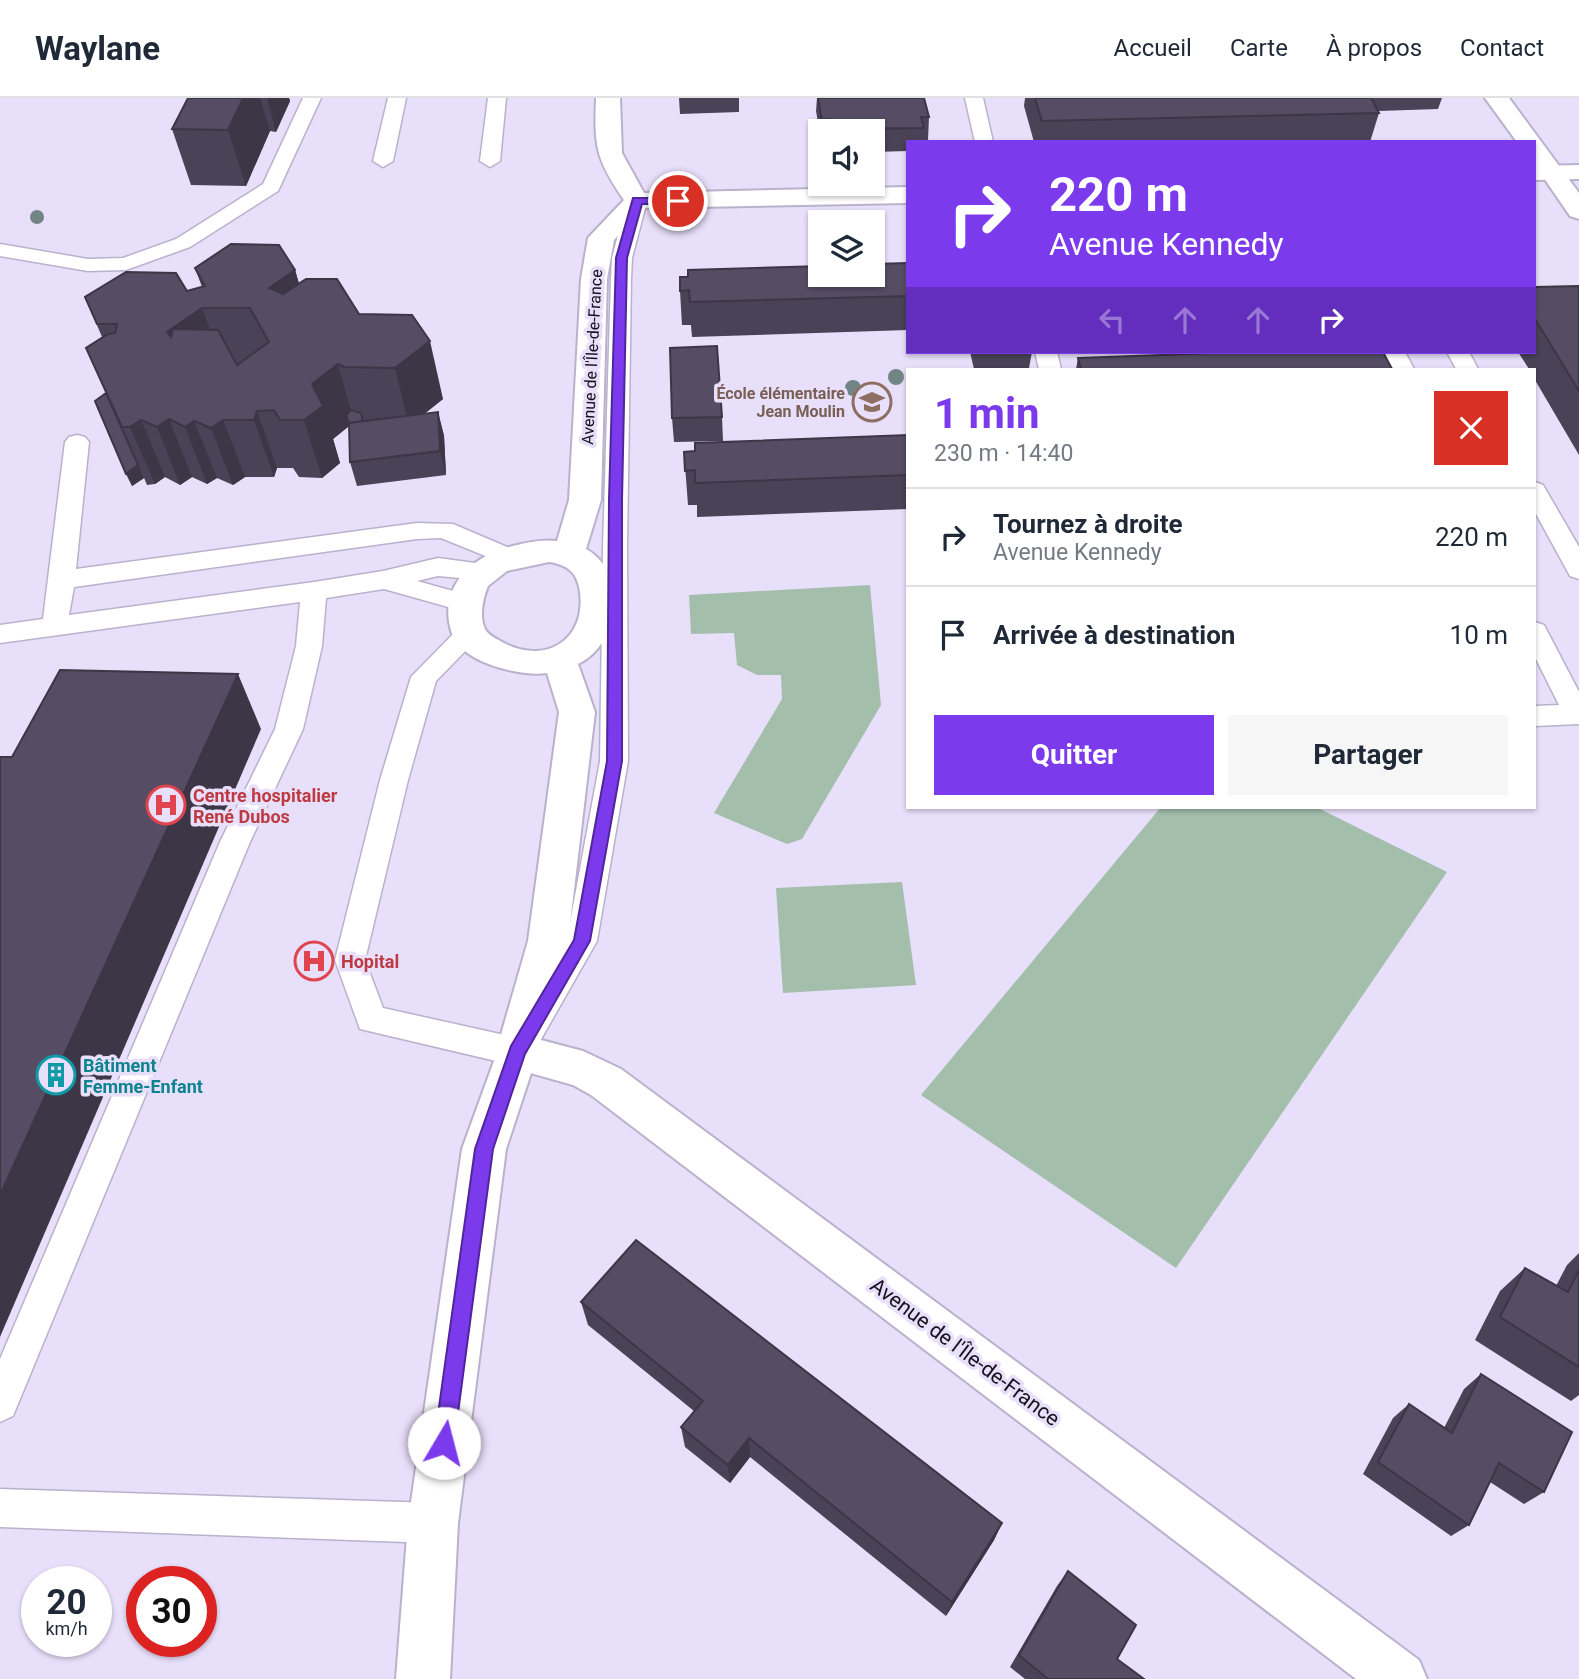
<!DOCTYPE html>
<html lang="fr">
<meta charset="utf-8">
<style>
body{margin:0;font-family:Roboto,sans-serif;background:#f6f6f7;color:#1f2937;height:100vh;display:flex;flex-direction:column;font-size:26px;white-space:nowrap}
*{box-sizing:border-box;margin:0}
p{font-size:23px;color:#747a83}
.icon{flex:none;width:38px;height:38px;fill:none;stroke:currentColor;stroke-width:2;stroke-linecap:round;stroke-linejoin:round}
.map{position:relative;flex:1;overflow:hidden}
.panel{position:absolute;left:906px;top:270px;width:630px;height:441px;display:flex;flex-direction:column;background:#fff;border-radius:0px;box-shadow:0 2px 5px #0004}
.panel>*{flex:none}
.banner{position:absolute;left:906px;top:42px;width:630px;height:214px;border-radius:0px;box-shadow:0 2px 5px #0004;background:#7c3aed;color:#fff;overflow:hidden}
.buttons{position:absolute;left:808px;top:21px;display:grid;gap:14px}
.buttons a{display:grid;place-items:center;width:77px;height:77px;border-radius:0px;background:#fff;box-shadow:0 2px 5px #0004;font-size:35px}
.speed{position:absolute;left:21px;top:1468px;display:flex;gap:14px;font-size:35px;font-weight:700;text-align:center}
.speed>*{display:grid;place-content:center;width:91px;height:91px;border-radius:50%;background:#fff;box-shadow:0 2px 5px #0004;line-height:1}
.speed small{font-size:18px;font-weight:400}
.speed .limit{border:10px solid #d22;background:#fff;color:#111}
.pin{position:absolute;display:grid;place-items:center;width:60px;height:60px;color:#fff;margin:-30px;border:4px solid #fff;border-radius:50%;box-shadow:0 2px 7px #0007}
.me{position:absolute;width:77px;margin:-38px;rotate:8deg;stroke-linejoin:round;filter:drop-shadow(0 0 5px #0008)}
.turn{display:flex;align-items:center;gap:24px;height:147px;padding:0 28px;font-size:32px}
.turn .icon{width:91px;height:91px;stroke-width:2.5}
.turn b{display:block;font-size:49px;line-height:60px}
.lanes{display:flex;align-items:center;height:66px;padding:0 28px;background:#0003;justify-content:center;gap:35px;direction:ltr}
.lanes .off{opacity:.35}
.round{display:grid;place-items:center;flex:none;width:74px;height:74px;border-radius:0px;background:#f6f6f7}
.head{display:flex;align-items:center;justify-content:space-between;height:119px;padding:0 28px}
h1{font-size:42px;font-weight:700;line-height:52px;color:#7c3aed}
.cta{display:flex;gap:14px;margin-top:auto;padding:14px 28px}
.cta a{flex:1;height:80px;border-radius:0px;background:#7c3aed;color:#fff;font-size:28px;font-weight:700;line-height:80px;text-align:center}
.cta a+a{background:#f6f6f7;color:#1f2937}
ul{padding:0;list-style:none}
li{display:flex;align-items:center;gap:21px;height:98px;padding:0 28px;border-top:2px solid #e0e1e3}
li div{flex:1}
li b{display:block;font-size:26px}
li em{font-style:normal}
header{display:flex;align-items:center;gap:42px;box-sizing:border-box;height:98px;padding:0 35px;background:#fff;border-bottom:2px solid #e0e1e3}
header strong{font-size:33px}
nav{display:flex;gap:38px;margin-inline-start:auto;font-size:24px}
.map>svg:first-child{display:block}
</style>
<header>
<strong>Waylane</strong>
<nav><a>Accueil</a><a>Carte</a><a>À propos</a><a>Contact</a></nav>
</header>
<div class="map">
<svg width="1579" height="1581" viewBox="0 0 1579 1581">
<rect width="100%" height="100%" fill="#e8dffa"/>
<!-- green -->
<g fill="#a4beac">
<path d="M870,487L881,607L802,741L787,746L714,715L782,601L781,577H757L737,567L734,535L691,536L689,497Z"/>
<path d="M1161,709H1316L1447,774L1176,1170L921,997Z"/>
<path d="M902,784L916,887L783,895L776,790Z"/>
</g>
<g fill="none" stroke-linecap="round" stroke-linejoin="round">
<defs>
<g id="service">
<path d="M303,0H321L278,93L190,149L126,172L88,173L0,158V146L88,161L123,160L176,141L263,86Z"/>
<path d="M388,0H406L393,63L383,69L373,63Z"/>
<path d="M488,0H506L500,63L490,69L480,63Z"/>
<path d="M965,0H983L993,44H975Z"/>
<path d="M637,97L647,103L632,160L631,181L627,449L628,663L597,843L528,964L517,968L360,931L335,862L380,682L411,579L460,529L469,527L478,529L482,536L436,583L408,682L365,862L383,910L509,938L567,841L600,663L603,449L611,181L612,160L627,103Z"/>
<path d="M1035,254H1057L1061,271H1039Z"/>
<path d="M1383,254H1405L1414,271H1392Z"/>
<path d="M1447,254H1469L1478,271H1456Z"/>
<path d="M77,337L85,339L89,344L76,471L417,425L453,426L519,454L522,460L519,466L510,468L441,440L417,441L74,489L69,517L314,484L383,473L438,460L490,467L494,473L490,479L481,482L438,478L417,483L475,499L479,505L475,511L466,514L384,491L326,500L322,548L303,631L250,744L13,1318L0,1324V1261L220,744L275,631L296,548L300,504L0,545V527L43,521L65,344L69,339Z"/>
<path d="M1535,384L1543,387L1579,449V481L1570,478L1535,414Z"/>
<path d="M1535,524L1544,527L1579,594V626L1535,628V608L1559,607L1535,559Z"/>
<path d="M0,1391L433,1405L447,1411L453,1425L447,1439L433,1445L0,1429Z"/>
</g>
<g id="minor">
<path d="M1485,0H1509L1579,95V121L1570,118L1535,67V44H1517Z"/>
<path d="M517,936L532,941L538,954L506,1051L458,1425L450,1581H396L408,1425L462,1051L502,941Z"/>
</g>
<g id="tertiary">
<path d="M596,0H620L622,55L644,95L908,89V105L644,110L614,142L607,181L601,402L586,451C628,474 620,547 578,566L595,614L568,843L541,942L583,953L621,971L1419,1562L1427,1581H1356L591,997L573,987L502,967L496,954L528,843L559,614L547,575C521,579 462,565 452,536C437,491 469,460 509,449C524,445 541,441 557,443L569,402L581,181L588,140L624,102C596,61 594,49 596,0ZM549,464C568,467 577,474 580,494C586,544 544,567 502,544C497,541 488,537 485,531C479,519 483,500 488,488L507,473Z"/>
<path d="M1579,67V81L1535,82V68Z"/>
</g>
</defs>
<!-- service casing -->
<use href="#service" stroke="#bab1cc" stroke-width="3"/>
<!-- minor casing -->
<use href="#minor" stroke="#bab1cc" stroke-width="4"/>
<!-- tertiary casing -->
<use href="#tertiary" stroke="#bab1cc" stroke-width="4"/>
<!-- service -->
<use href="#service" fill="#fff" fill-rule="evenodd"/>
<!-- minor -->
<use href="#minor" fill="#fff" fill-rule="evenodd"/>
<!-- tertiary -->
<use href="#tertiary" fill="#fff" fill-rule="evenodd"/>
</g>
<!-- trees -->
<g fill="#718684">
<circle cx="37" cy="119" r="7"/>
<circle cx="896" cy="279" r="8"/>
<circle cx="853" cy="290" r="8"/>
</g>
<!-- wall -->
<g fill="#4a4256">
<path d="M188,0H289L290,3L276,34L270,33L246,88L191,87L172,31Z"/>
<path d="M679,0H739V14L680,16Z"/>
<path d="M817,0H924L929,19L928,42H923V44H908V53L873,54V33H821V42L816,13Z"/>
<path d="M1025,0H1442L1438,11L1378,13L1379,15L1370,44H1034L1024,8Z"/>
<path d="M908,165V232L692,239L691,227H682L680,193Z"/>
<path d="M195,170L295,172L299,186L359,216L443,301L424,316L438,314L444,338L446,377L357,388L350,364L349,328L333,341L340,365L322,380L299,379L293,370H277L274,379H245L233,387L217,380L207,386L192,379L180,387L165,379L155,386L147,387L140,370L144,380L132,388L106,295L86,250L102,239L85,199L187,193L202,189Z"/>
<path d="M1579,188V357L1535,282V271H1529L1518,254H1535V189Z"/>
<path d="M970,254H1032L1029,270L991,271H974Z"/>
<path d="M1078,260L1392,271H1076Z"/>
<path d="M722,319L723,343L674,344L672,320Z"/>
<path d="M908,337V411L697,419V407H688L684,354Z"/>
<path d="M1579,1155V1297L1571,1303L1475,1242L1500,1193L1525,1170L1556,1188L1567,1167Z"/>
<path d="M581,1204L1002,1425L994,1442L946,1518L750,1359L730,1385L685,1349L681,1329L694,1313L588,1227Z"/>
<path d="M1481,1276L1544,1394L1524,1406L1490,1384L1469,1427L1451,1438L1363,1376L1393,1320L1409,1306L1444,1330L1464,1291Z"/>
<path d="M1068,1473L1117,1561L1144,1581H1025L1010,1569L1057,1488Z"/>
</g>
<!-- shaded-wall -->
<g fill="#3c3646">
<path d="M243,0H260L270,33L246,88L228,32Z"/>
<path d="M267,0H289L290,3L276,34Z"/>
<path d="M295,172L312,230L269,190Z"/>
<path d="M202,210L223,267L189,292L167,234Z"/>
<path d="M430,243L443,301L409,328L395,270Z"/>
<path d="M338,266L354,324L333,341L340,365L322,380L304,322L312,286Z"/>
<path d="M257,313L277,370L274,379L254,322Z"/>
<path d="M438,314L444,338L446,377L440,353Z"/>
<path d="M169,321L192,379L180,387L157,329Z"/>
<path d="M141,322L165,379L155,386L130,329Z"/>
<path d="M223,322L245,379L233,387L211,330Z"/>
<path d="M194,323L217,380L207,386L185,329Z"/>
<path d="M138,367L144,380L132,388L126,376Z"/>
<path d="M238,576L261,631L0,1239V1097Z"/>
<path d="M749,1340L750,1359L730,1385L728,1367Z"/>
<path d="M1002,1425L994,1442L946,1518L952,1504Z"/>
</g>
<!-- building -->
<g fill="#564d64" stroke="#3c3646" stroke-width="2" fill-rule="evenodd">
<path d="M188,0H243L228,32L172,31Z"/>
<path d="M818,0H924L929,19H921L924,30L832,31L830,21L822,22Z"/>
<path d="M1035,0H1371L1379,15L1042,23Z"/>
<path d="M231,146L279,147L295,172L269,190L283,196L306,181H337L359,216L412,217L430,243L395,270L344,269L338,266L312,286L323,308L304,322H280L274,312L257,313L254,322H223L211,330L194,323L185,329L169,321L157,329L141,322L130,329H122L86,250L108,236L115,235L117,226H97L85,199L126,174L176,175L187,193L205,188L195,170ZM202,210H250L269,244L237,267L218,232L173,231L171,239L167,234Z"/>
<path d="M908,165V198L690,204L689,192L680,193V179H688V172L821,168V177H873V166Z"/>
<path d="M1579,188V293L1535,221V189Z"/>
<path d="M717,248L722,319L672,320L670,250Z"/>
<path d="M1245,254H1383L1392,271H1081L1078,260Z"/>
<path d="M106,295L138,367L126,376L95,303Z"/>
<path d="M351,312L361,315L363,323L349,325V326L346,317Z"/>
<path d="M438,314L440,353L350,364L349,325Z"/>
<path d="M908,337V377L695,385V372L685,373L684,354L695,353V345Z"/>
<path d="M60,572L238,576L0,1097V659H12Z"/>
<path d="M636,1142L1002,1425L952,1504L749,1340L728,1367L681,1329L703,1303L581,1204Z"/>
<path d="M1525,1170L1568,1194L1579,1172V1269L1500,1219Z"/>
<path d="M1481,1276L1572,1334L1544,1394L1499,1365L1469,1427L1378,1364L1409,1306L1452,1335Z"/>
<path d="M1068,1473L1136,1527L1117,1561L1144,1581H1048L1019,1557Z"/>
</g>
<!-- route -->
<path fill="#7c3aed" stroke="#51269a" stroke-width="2" d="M633,100H678L683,103L678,106H642L627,160L622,402V663L590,843L525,956L493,1051L454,1345L451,1352L444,1355L437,1352L434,1345L475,1051L511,948L574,842L607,663L609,402L616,160Z"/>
<!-- icons -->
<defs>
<symbol id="school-ring" viewBox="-11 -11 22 22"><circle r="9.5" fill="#e8dffa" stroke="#8d6e63" stroke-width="1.5"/><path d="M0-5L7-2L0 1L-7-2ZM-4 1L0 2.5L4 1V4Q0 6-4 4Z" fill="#8d6e63"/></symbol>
<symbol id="hospital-ring" viewBox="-11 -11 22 22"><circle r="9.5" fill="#e8dffa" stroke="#e0444e" stroke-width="1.5"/><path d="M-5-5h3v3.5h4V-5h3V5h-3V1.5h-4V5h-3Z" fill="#e0444e"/></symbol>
<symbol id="building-ring" viewBox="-11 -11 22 22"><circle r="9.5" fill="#e8dffa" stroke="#0f9aa8" stroke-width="1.5"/><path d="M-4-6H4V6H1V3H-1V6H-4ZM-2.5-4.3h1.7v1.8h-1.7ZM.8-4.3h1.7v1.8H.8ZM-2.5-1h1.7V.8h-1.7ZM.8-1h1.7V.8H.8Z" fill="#0f9aa8"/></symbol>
</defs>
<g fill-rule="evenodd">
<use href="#school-ring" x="850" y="282" width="44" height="44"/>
<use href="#hospital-ring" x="144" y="685" width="44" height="44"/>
<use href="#hospital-ring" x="292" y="841" width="44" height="44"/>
<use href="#building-ring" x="34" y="955" width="44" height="44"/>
</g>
<g text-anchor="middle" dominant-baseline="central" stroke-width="7" stroke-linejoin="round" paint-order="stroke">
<!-- far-street labels -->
<g font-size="16" fill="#16121c" stroke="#e8dffa">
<text transform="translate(592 259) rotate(-87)">Avenue de l'Île-de-France</text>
</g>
<!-- far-education labels -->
<g font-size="16" font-weight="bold" fill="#785e54" stroke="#e8dffa" text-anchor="end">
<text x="845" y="295">École élémentaire<tspan x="845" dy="18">Jean Moulin</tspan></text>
</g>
<!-- health labels -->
<g font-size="18" font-weight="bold" fill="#be3a42" stroke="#e8dffa" text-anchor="start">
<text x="193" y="697">Centre hospitalier<tspan x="193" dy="21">René Dubos</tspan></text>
<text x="341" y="863">Hopital</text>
</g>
<!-- culture labels -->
<g font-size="18" font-weight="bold" fill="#0d838f" stroke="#e8dffa" text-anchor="start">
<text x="83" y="967">Bâtiment<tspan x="83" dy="21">Femme-Enfant</tspan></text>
</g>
<!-- near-street labels -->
<g font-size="21" fill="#16121c" stroke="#e8dffa">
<text transform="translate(965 1254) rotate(37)">Avenue de l'Île-de-France</text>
</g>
</g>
</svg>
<div class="buttons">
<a><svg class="icon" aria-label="sound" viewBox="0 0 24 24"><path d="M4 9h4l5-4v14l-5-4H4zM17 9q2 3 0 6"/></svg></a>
<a><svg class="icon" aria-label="layers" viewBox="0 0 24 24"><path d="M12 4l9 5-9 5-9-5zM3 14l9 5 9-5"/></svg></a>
</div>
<div class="speed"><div>20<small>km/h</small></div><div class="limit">30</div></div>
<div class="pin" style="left:678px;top:103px;background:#d93025"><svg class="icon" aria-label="arrive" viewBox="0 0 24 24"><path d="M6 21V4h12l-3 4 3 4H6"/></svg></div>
<svg class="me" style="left:444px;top:1345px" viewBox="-20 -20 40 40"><circle r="19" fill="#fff"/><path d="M0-13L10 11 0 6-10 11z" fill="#7c3aed"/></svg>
<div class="banner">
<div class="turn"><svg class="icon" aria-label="right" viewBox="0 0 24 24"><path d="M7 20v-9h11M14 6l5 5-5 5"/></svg><div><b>220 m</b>Avenue Kennedy</div></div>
<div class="lanes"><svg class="icon off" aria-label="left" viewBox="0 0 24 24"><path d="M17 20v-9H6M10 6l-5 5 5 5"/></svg><svg class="icon off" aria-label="ahead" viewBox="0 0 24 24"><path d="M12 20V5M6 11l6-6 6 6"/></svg><svg class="icon off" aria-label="ahead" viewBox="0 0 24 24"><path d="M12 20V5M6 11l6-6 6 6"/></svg><svg class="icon" aria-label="right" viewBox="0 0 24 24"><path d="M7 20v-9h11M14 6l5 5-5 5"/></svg></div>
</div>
<section class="panel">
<div class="head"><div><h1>1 min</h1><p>230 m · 14:40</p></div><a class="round" style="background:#d93025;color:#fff"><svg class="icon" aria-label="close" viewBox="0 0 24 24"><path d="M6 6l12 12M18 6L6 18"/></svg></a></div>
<ul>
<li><svg class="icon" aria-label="right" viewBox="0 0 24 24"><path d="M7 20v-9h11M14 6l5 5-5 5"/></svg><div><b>Tournez à droite</b><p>Avenue Kennedy</p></div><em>220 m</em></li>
<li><svg class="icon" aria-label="arrive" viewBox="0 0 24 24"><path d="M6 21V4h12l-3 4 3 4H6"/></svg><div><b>Arrivée à destination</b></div><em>10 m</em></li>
</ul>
<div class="cta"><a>Quitter</a><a>Partager</a></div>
</section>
</div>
